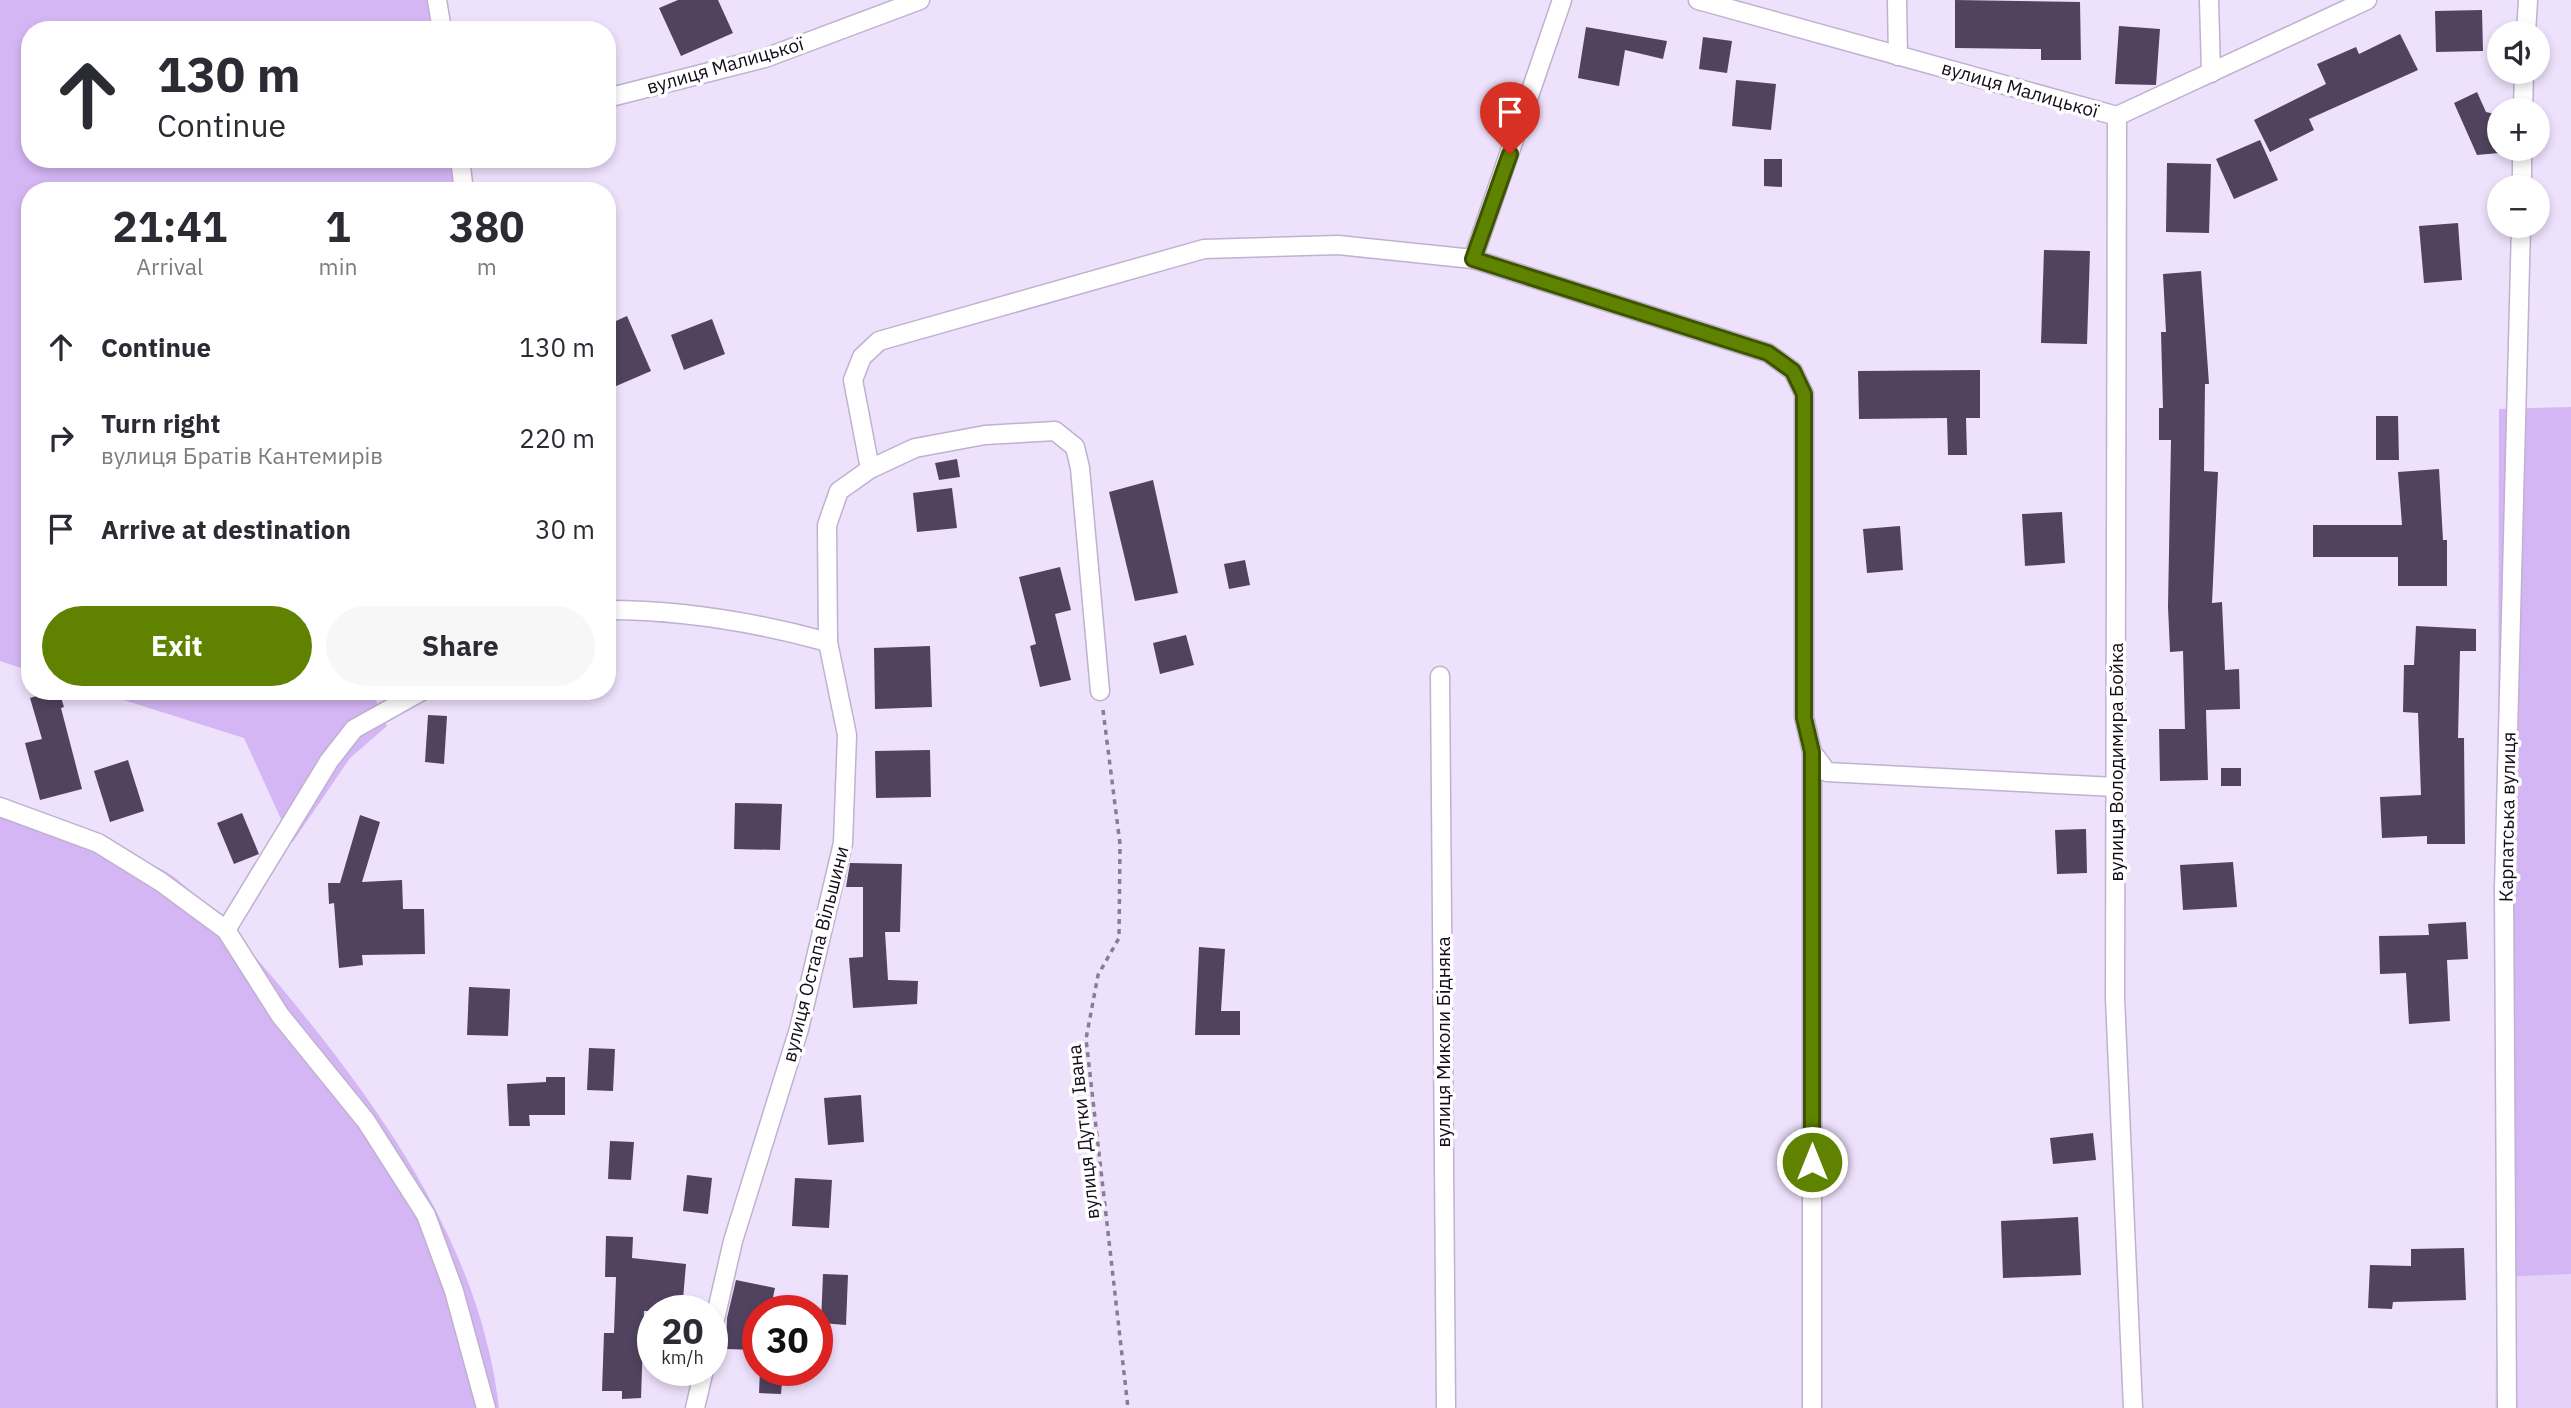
<!DOCTYPE html>
<meta charset="utf-8">
<style>
body{margin:0;font-family:"IBM Plex Sans",sans-serif;background:#f7f7f7;color:#2b2b33;height:100vh;display:flex;flex-direction:column;font-size:26px;white-space:nowrap}
*{box-sizing:border-box;margin:0}
p{font-size:23px;color:#7c7c81}
.icon{flex:none;width:38px;height:38px;fill:none;stroke:currentColor;stroke-width:2;stroke-linecap:round;stroke-linejoin:round}
.map{position:relative;flex:1;overflow:hidden}
.sheet{position:absolute;left:21px;top:182px;width:595px;height:518px;display:flex;flex-direction:column;background:#fff;border-radius:28px;box-shadow:0 4px 10px #0003}
.sheet>*{flex:none}
.banner{position:absolute;left:21px;top:21px;width:595px;height:147px;border-radius:28px;box-shadow:0 4px 10px #0003;background:#fff;color:#2b2b33;overflow:hidden}
.tools{position:absolute;left:2487px;top:21px;display:grid;gap:14px}
.tools a{display:grid;place-items:center;width:63px;height:63px;border-radius:50%;background:#fff;box-shadow:0 4px 10px #0003;font-size:35px}
.speed{position:absolute;left:637px;top:1295px;display:flex;gap:14px;font-size:35px;font-weight:700;text-align:center}
.speed>*{display:grid;place-content:center;width:91px;height:91px;border-radius:50%;background:#fff;box-shadow:0 4px 10px #0003;line-height:1}
.speed small{font-size:18px;font-weight:400}
.speed .limit{border:10px solid #d22;background:#fff;color:#111}
.pin{position:absolute;display:grid;place-items:center;width:60px;height:60px;color:#fff;margin:-72px -30px;border-radius:50% 50% 50% 0;rotate:-45deg;box-shadow:0 0 7px #0007}
.pin .icon{rotate:45deg}
.me{position:absolute;width:77px;margin:-38px;rotate:0deg;stroke-linejoin:round;filter:drop-shadow(0 0 5px #0008)}
.turn{display:flex;align-items:center;gap:24px;height:147px;padding:0 21px;font-size:32px}
.turn .icon{width:91px;height:91px;stroke-width:2.5}
.turn b{display:block;font-size:49px;line-height:60px}
.eta{display:flex;justify-content:space-evenly;align-items:center;height:119px;text-align:center}
.eta b{font-size:42px;font-weight:800;line-height:49px}
.cta{display:flex;gap:14px;margin-top:auto;padding:14px 21px}
.cta a{flex:1;height:80px;border-radius:42px;background:#5f8300;color:#fff;font-size:28px;font-weight:800;line-height:80px;text-align:center}
.cta a+a{background:#f7f7f7;color:#2b2b33}
ul{padding:0;list-style:none}
li{display:flex;align-items:center;gap:21px;height:91px;padding:0 21px}
li div{flex:1}
li b{display:block;font-size:26px}
li em{font-style:normal}
.map>svg:first-child{display:block}
</style>
<div class="map">
<svg width="2571" height="1408" viewBox="0 0 2571 1408">
<rect width="100%" height="100%" fill="#eee1fc"/>
<!-- built -->
<path fill="#e5d2fa" d="M2571,1274V1408H2495L2497,1277Z"/>
<!-- green -->
<g fill="#d4b6f4">
<path d="M0,0H442L445,30H30V159H458L462,191H30V671L0,661Z"/>
<path d="M2571,407V1274L2497,1277L2499,409Z"/>
<path d="M95,691H372L387,726L350,758L292,843L244,738Z"/>
<path d="M0,801C45,812 85,834 127,854C142,861 161,867 174,877C226,920 269,972 311,1024C401,1137 482,1262 499,1408H0Z"/>
</g>
<!-- building -->
<g fill="#51435f">
<path d="M678,0H718L733,33L681,56L659,8Z"/>
<path d="M1955,0L2080,2L2081,60H2041V49L1955,48Z"/>
<path d="M2482,10L2483,51L2436,52L2435,11Z"/>
<path d="M2119,26L2160,29L2156,85L2115,84Z"/>
<path d="M1586,27L1667,41L1663,59L1625,50L1619,86L1578,78Z"/>
<path d="M2400,34L2418,70L2309,119L2314,130L2270,152L2254,120L2326,84L2317,64L2356,47L2359,54Z"/>
<path d="M1703,37L1732,41L1727,73L1699,69Z"/>
<path d="M1736,80L1776,84L1771,130L1732,126Z"/>
<path d="M2477,92L2486,112L2499,115V153L2477,155L2454,103Z"/>
<path d="M2260,140L2278,180L2234,199L2216,159Z"/>
<path d="M1764,159H1782V187L1764,186Z"/>
<path d="M2167,163L2211,164L2209,233L2166,232Z"/>
<path d="M2458,223L2462,280L2424,283L2419,226Z"/>
<path d="M2044,250L2090,251L2087,344L2041,343Z"/>
<path d="M2201,271L2209,384H2205L2204,471L2218,472L2212,603L2222,602L2225,670L2239,669L2240,709L2206,710L2208,780L2160,781L2159,729H2185L2183,651L2170,652L2168,607L2171,440H2159V408H2163L2161,332H2166L2163,274Z"/>
<path d="M627,316L651,371L607,390V325Z"/>
<path d="M712,319L725,354L684,370L671,335Z"/>
<path d="M1980,370V418H1966L1967,455H1948L1947,418L1859,419L1858,371Z"/>
<path d="M2376,416H2398L2399,460H2376Z"/>
<path d="M957,459L960,477L939,480L935,463Z"/>
<path d="M2439,469L2443,540H2447V586H2398V557H2313V525H2402L2398,472Z"/>
<path d="M1153,480L1178,593L1135,601L1109,492Z"/>
<path d="M952,488L957,528L917,532L913,493Z"/>
<path d="M2062,512L2065,563L2025,566L2022,514Z"/>
<path d="M1900,526L1903,570L1867,573L1863,529Z"/>
<path d="M1245,560L1250,585L1229,589L1224,564Z"/>
<path d="M1060,567L1071,610L1055,614L1071,680L1040,687L1030,646L1036,644L1019,577Z"/>
<path d="M2416,626L2476,629V651H2460L2458,738H2464L2465,844H2427V836L2382,838L2380,797L2421,795L2418,713L2403,712L2404,665H2414Z"/>
<path d="M1186,635L1194,665L1160,674L1153,643Z"/>
<path d="M930,646L932,707L875,709L874,648Z"/>
<path d="M53,691H59L64,707L61,708L82,789L40,800L25,743L42,739L30,698Z"/>
<path d="M428,715L447,716L444,764L425,762Z"/>
<path d="M930,750L931,797L876,798L875,751Z"/>
<path d="M128,760L144,811L110,822L94,771Z"/>
<rect x="2221" y="768" width="20" height="18"/>
<path d="M735,803L782,804L780,850L734,849Z"/>
<path d="M242,813L259,854L234,864L217,823Z"/>
<path d="M360,815L380,822L362,882L402,880L403,909H424L425,954L362,955L363,965L339,968L334,903L329,904L328,883H340Z"/>
<path d="M2086,829L2087,873L2057,874L2055,830Z"/>
<path d="M2233,862L2237,907L2183,910L2180,865Z"/>
<path d="M850,863L902,864L900,932H885L888,980L918,981L917,1004L853,1008L849,958L863,957V887H846Z"/>
<path d="M2466,922L2468,959L2447,960L2450,1021L2409,1024L2406,973L2380,974L2379,936L2429,935L2428,924Z"/>
<path d="M1199,947L1225,949L1221,1011H1240V1035H1195Z"/>
<path d="M469,987L510,989L508,1036L467,1035Z"/>
<path d="M589,1048L615,1049L613,1091L587,1090Z"/>
<path d="M546,1077H565V1115H529L530,1126H509L507,1084L546,1082Z"/>
<path d="M861,1095L864,1142L828,1145L824,1098Z"/>
<path d="M2093,1133L2096,1160L2053,1164L2050,1138Z"/>
<path d="M610,1141L634,1142L631,1180L608,1179Z"/>
<path d="M687,1175L712,1178L708,1214L683,1211Z"/>
<path d="M795,1178L832,1180L829,1228L792,1226Z"/>
<path d="M2078,1217L2081,1275L2003,1278L2001,1221Z"/>
<path d="M606,1236L633,1237L632,1258L686,1264L682,1311H644L641,1398L622,1399V1391H602L604,1333H614L616,1277H605Z"/>
<path d="M2464,1248L2466,1300L2393,1302L2392,1309L2368,1308L2370,1265L2411,1266V1249Z"/>
<path d="M823,1274L848,1275L846,1325L821,1323Z"/>
<path d="M736,1280L775,1288L770,1311H758L755,1350L726,1349L727,1318Z"/>
<path d="M760,1370H783L781,1394L759,1393Z"/>
</g>
<g fill="none" stroke-linecap="round" stroke-linejoin="round">
<defs>
<g id="minor">
<path d="M437,0L442,30"/>
<path d="M1698,0L2117,116L2367,0"/>
<path d="M1897,0L1898,56"/>
<path d="M2209,0L2211,73"/>
<path d="M2526,33L2528,0"/>
<path d="M607,98L765,58L920,0"/>
<path d="M2523,110L2524,72"/>
<path d="M2117,116L2115,998L2133,1408"/>
<path d="M460,159L464,191"/>
<path d="M2522,187V149"/>
<path d="M1473,259L1562,0"/>
<path d="M870,469L853,380L862,357L879,341L1204,249L1338,245L1473,259L1768,353L1793,371L1804,394V717L1812,752L1827,772L2115,787"/>
<path d="M607,610C683,610 755,622 828,642"/>
<path d="M1440,676L1446,1408"/>
<path d="M1812,752V1408"/>
<path d="M0,807L98,843L161,882L226,930L280,1015L366,1121L426,1215L454,1291L486,1408"/>
<path d="M226,930L329,761L354,729L422,691"/>
<path d="M712,1332L733,1241L799,1029L843,843L847,735L828,642L827,525L839,491L870,469L915,448L985,435L1055,431L1075,447L1080,468L1100,691"/>
<path d="M695,1408L704,1370"/>
<path d="M2507,1408L2504,889L2521,226"/>
</g>
</defs>
<!-- minor casing -->
<use href="#minor" stroke="#c0b1d0" stroke-width="21"/>
<!-- path -->
<path stroke="#887e91" stroke-width="3.5" stroke-dasharray="5 5" stroke-linecap="butt" d="M1103,710L1120,844L1119,938L1098,975L1086,1039L1128,1408"/>
<!-- minor -->
<use href="#minor" stroke="#fff" stroke-width="18"/>
</g>
<g fill="none" stroke-linecap="round" stroke-linejoin="round">
<defs>
<path id="route" d="M1510,154L1473,259L1768,353L1793,371L1804,394V718L1812,752V1162"/>
</defs>
<!-- route casing -->
<use href="#route" stroke="#3e5500" stroke-width="18"/>
<!-- route -->
<use href="#route" stroke="#5f8300" stroke-width="12"/>
</g>
<g text-anchor="middle" dominant-baseline="central" stroke-width="7" stroke-linejoin="round" paint-order="stroke">
<!-- street labels -->
<g font-size="19" fill="#130d18" stroke="#fff">
<text transform="translate(725 65) rotate(-16)">вулиця Малицької</text>
<text transform="translate(2020 89) rotate(16)">вулиця Малицької</text>
<text transform="translate(2116 762) rotate(-90)">вулиця Володимира Бойка</text>
<text transform="translate(2507 817) rotate(-89)">Карпатська вулиця</text>
<text transform="translate(815 954) rotate(-76)">вулиця Остапа Вільшини</text>
<text transform="translate(1443 1042) rotate(-90)">вулиця Миколи Бідняка</text>
<text transform="translate(1083 1132) rotate(-96)">вулиця Дутки Івана</text>
</g>
</g>
</svg>
<div class="tools">
<a><svg class="icon" aria-label="sound" viewBox="0 0 24 24"><path d="M4 9h4l5-4v14l-5-4H4zM17 9q2 3 0 6"/></svg></a>
<a>+</a>
<a>−</a>
</div>
<div class="speed"><div>20<small>km/h</small></div><div class="limit">30</div></div>
<div class="pin" style="left:1510px;top:154px;background:#d93025"><svg class="icon" aria-label="arrive" viewBox="0 0 24 24"><path d="M6 21V4h12l-3 4 3 4H6"/></svg></div>
<svg class="me" style="left:1812px;top:1162px" viewBox="-20 -20 40 40"><circle r="17" fill="#5f8300" stroke="#fff" stroke-width="3"/><path d="M0-11L8 9 0 5-8 9z" fill="#fff"/></svg>
<div class="banner">
<div class="turn"><svg class="icon" aria-label="ahead" viewBox="0 0 24 24"><path d="M12 20V5M6 11l6-6 6 6"/></svg><div><b>130 m</b>Continue</div></div>
</div>
<section class="sheet">
<div class="eta">
<div><b>21:41</b><p>Arrival</p></div>
<div><b>1</b><p>min</p></div>
<div><b>380</b><p>m</p></div>
</div>
<ul>
<li><svg class="icon" aria-label="ahead" viewBox="0 0 24 24"><path d="M12 20V5M6 11l6-6 6 6"/></svg><div><b>Continue</b></div><em>130 m</em></li>
<li><svg class="icon" aria-label="right" viewBox="0 0 24 24"><path d="M7 20v-9h11M14 6l5 5-5 5"/></svg><div><b>Turn right</b><p>вулиця Братів Кантемирів</p></div><em>220 m</em></li>
<li><svg class="icon" aria-label="arrive" viewBox="0 0 24 24"><path d="M6 21V4h12l-3 4 3 4H6"/></svg><div><b>Arrive at destination</b></div><em>30 m</em></li>
</ul>
<div class="cta"><a>Exit</a><a>Share</a></div>
</section>
</div>
